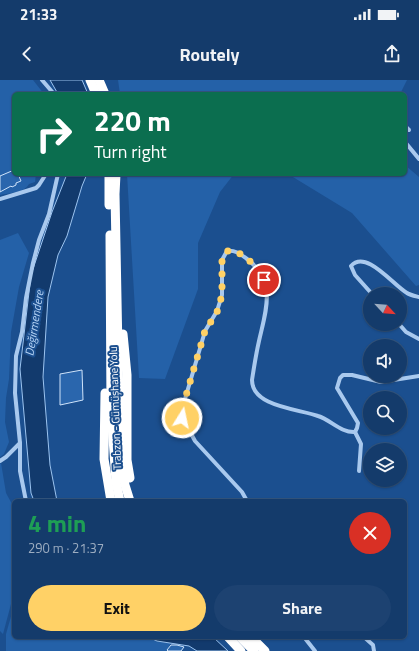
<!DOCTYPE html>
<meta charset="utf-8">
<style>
body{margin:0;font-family:"Titillium Web",sans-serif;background:#1d4271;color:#f1f3f6;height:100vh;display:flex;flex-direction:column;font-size:15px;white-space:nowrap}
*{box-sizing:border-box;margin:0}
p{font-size:13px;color:#9dadc1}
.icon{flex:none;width:22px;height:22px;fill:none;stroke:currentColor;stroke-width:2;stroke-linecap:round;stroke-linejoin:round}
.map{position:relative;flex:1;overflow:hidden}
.side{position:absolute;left:12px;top:419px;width:395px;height:140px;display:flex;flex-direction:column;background:#143b6b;border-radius:6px;box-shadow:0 1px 3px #0004,0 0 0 1px #33557e}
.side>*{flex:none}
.guide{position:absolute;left:12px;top:12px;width:395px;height:84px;border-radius:6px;box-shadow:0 1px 3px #0004,0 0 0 1px #33557e;background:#0b6e4f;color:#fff;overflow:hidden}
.needle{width:26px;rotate:116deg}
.buttons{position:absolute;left:363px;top:207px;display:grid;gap:8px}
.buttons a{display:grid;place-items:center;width:44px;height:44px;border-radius:50%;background:#143b6b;box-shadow:0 1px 3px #0004,0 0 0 1px #33557e;font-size:20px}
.pin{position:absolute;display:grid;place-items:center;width:34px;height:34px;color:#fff;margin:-17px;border:2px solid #fff;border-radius:50%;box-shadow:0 1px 4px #0007}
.me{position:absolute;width:44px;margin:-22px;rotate:10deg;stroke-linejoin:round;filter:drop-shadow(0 0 3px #0008)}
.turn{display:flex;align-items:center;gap:14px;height:84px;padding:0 16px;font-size:18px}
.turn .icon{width:52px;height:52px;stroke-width:2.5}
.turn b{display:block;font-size:28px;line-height:34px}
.round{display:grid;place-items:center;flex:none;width:42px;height:42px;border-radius:21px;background:#1d4271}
.headline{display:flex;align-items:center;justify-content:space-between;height:68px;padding:0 16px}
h1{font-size:24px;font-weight:700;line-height:30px;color:#1e9e55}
.primary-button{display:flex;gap:8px;margin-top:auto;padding:8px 16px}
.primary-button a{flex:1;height:46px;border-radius:24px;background:#ffd166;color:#111;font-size:16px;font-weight:700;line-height:46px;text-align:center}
.primary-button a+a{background:#1d4271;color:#f1f3f6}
.status{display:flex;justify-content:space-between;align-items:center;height:28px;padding:0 20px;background:#143b6b;direction:ltr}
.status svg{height:11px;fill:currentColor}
header{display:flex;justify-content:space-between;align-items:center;height:52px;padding:0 16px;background:#143b6b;font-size:18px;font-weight:700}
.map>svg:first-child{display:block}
</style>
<div class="status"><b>21:33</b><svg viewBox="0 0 49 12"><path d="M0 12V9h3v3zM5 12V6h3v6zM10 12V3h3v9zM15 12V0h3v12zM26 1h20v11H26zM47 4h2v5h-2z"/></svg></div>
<header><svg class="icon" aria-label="back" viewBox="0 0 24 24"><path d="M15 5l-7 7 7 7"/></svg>Routely<svg class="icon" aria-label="share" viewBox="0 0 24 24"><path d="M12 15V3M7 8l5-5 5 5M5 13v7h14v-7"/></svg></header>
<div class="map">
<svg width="419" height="571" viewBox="0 0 419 571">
<rect width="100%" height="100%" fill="#1b4f8f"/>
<!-- green -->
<g fill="#2461a8">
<path d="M0,0H33L44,14H14V94H36L35,102L29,104C24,113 9,113 0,115Z"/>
<path d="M118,0H407L400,14H120Z"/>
<path d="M405,85L419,97V205L416,206L352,133L288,94H405Z"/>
<path d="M127,94H234L220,112L198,163V209L165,299L139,298Z"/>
<path d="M18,153L29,173L19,207L11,252L9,299L6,318L5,342L9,362L4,374L0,377V160Z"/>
<path d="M1,383L6,413L13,426V463L11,498V524L3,554L0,551V384Z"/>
<path d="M14,526V557H148L157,561L171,563L167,571H6V554Z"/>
</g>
<!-- water -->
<g fill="#123a6d" stroke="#9cc4f0">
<path d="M50,0H82L88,14H58Z"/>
<path d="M67,94H87L82,106L67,156L58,175L48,217L43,297L50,385L57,421H34L31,413L20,289L31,195L52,132Z"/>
<path d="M148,557H213L228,571H197L189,566L157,561Z"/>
</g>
<!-- building -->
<g fill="#2a66ad" stroke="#cfe3fa">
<path d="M14,90V94H18L21,101L16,103V105L12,107L11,106L0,112V96Z"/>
<path d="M82,290L83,320L60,325V294Z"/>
<path d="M171,565H177L184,567L181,571H168L167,570Z"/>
</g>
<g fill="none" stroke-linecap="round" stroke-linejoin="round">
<!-- street -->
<g stroke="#a9c9ee" stroke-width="4">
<path d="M42,0L54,14"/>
<path d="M405,46L409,50"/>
<path d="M405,62L419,79"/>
<path d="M0,119L36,108L39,105L46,94"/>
<path d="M372,214L355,195L351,186C366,169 393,205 407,213C410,215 415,216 419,217"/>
<path d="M399,244L406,252L419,259"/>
<path d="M355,352L361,364L359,391"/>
<path d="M20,363V391L26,421"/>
<path d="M0,381L6,377L20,363L15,313L16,276L22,252L26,218L33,183L39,160L49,134L58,94"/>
<path d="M247,421L242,412L195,361L182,337L185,319L201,265L205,251L217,231L222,215V180L227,171C236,170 240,174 247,179C277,201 266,230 259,261C256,274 254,287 252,300C252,327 299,329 318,336C331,340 341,353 355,352L357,348L358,343L337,308L340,298L343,295H352L381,302L419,296"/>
<path d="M304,557L315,571"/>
<path d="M364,557L373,565L374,571"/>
</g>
<!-- highway -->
<g stroke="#fff" stroke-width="9">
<path d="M90,0L96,14"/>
<path d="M99,0L105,14"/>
<path d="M109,94V125"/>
<path d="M116,94L115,114L120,378L125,405L130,421"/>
<path d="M110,155L111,329L116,402L120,421"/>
<path d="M123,254L127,295V380L130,398"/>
<path d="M105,313L104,379L111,421"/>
<path d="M228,557L241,571"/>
<path d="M240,557L254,571"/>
<path d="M251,557L265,571"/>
</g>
</g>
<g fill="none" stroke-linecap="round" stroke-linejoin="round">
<!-- route -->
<path stroke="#ffd166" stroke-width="7" stroke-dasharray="0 12.6" d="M182,338L185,319L205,251L217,232L222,215V180L227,171C244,170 256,187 264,200"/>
</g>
<g text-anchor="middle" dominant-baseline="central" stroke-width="4" stroke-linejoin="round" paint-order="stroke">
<!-- street labels -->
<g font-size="11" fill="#fff" stroke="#1b4f8f">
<text transform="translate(115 328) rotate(-92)">Trabzon - Gümüşhane Yolu</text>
</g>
<!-- water labels -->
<g font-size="12" font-style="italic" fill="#b5d3f5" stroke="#1b4f8f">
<text transform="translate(34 243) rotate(-81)">Değirmendere</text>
</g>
</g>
</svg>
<div class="buttons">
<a><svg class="needle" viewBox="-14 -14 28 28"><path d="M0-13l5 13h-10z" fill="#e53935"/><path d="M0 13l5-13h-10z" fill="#9dadc1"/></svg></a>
<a><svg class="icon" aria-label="sound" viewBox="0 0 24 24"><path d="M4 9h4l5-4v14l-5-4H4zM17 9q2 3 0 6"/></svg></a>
<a><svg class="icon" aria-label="search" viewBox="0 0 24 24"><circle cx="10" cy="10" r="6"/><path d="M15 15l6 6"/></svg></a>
<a><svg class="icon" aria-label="layers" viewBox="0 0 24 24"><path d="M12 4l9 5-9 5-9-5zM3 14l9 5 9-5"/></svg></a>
</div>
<div class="pin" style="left:264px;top:200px;background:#d93025"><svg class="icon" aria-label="arrive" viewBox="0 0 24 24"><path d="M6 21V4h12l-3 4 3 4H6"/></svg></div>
<svg class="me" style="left:182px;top:338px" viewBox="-20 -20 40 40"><circle r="17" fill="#ffd166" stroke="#fff" stroke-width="3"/><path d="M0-11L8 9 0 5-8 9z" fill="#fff"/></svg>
<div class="guide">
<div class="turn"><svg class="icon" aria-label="right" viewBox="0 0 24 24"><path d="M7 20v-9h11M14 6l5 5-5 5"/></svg><div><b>220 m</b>Turn right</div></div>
</div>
<section class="side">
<div class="headline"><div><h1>4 min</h1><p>290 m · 21:37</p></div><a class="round" style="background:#d93025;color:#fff"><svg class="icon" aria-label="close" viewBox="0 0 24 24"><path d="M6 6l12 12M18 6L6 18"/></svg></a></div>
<div class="primary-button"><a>Exit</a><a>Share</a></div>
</section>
</div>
